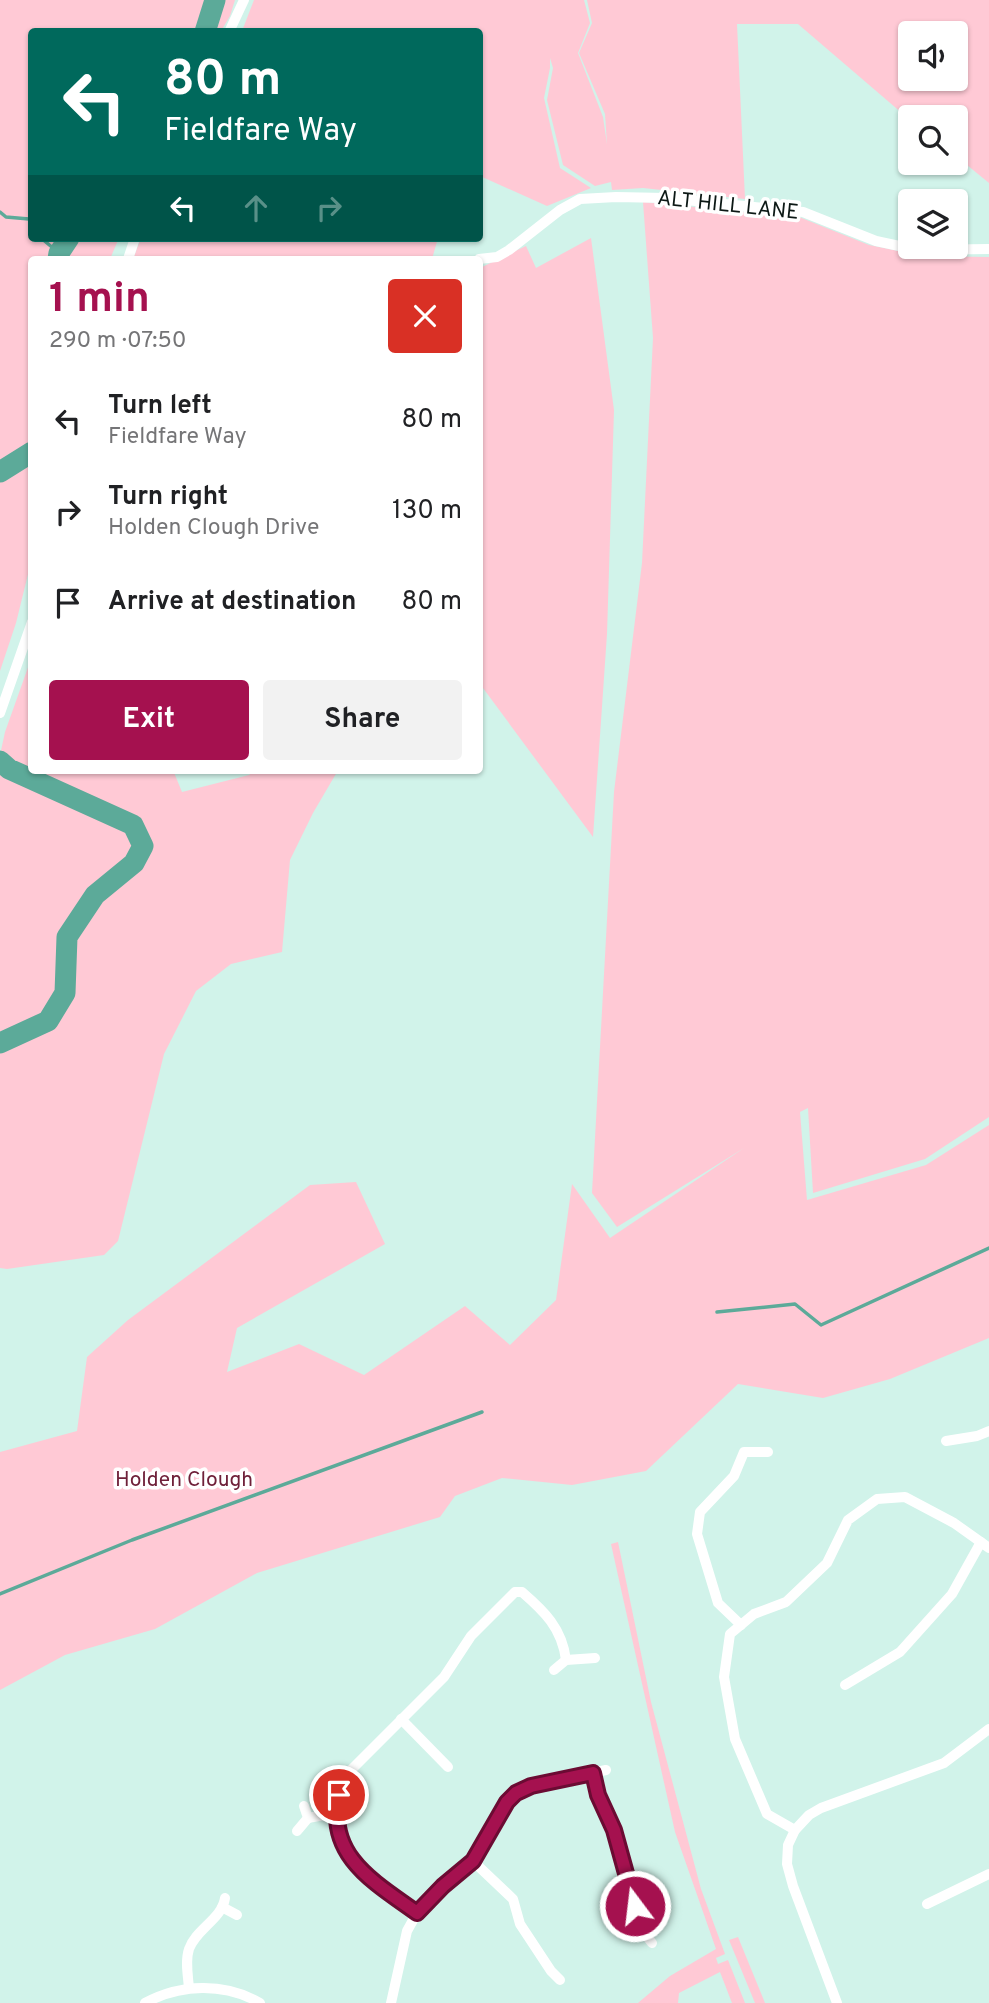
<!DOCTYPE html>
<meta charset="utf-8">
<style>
body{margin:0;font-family:Overpass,sans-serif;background:#f2f2f2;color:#202124;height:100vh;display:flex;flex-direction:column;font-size:26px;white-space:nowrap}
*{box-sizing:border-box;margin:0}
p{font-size:23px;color:#757577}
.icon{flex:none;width:38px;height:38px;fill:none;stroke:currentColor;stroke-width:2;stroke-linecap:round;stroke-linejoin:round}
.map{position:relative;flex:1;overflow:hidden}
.side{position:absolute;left:28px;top:256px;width:455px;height:518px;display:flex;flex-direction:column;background:#fff;border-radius:7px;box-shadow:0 2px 5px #0004}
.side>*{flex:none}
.top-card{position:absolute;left:28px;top:28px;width:455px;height:214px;border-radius:7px;box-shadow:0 2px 5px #0004;background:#00695c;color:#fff;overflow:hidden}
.fabs{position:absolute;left:898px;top:21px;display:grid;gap:14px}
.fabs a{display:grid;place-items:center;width:70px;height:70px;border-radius:7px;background:#fff;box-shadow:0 2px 5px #0004;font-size:35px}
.pin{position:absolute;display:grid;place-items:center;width:60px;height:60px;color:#fff;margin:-30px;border:4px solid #fff;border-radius:50%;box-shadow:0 2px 7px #0007}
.me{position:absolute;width:77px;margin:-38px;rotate:345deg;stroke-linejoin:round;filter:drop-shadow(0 0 5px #0008)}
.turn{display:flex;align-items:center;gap:24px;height:147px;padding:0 21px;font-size:32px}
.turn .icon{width:91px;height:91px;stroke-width:2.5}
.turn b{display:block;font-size:49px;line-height:60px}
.lanes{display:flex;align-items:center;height:66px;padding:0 21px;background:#0003;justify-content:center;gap:35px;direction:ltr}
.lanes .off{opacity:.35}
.round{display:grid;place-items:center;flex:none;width:74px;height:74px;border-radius:7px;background:#f2f2f2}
.headline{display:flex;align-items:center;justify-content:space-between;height:119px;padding:0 21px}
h1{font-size:42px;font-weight:700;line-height:52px;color:#a5114f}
.primary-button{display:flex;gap:14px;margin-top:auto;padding:14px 21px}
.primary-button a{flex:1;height:80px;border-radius:7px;background:#a5114f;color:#fff;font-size:28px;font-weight:700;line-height:80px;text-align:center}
.primary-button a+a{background:#f2f2f2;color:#202124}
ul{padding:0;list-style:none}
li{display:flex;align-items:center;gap:21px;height:91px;padding:0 21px}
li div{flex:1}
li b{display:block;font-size:26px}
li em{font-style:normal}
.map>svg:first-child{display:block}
</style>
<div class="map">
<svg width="989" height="2003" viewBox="0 0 989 2003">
<rect width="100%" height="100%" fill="#d1f3ea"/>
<!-- green -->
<g fill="#ffc9d5" fill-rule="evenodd">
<path d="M0,0H235L230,16L221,31L32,32V238H119L110,259H32L31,562L16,623L0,671Z"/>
<path d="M254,0H584L590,23L578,53L603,117L607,144L605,114L579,53L592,23L587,0H989V183L956,156V117H910V120L798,24H737L745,199L643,188L612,190L611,182L595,186L563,165L547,100L553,68L550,58V68L544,98L560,168L591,188L547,206L480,176V32L242,31ZM910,33H956V79H910Z"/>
<path d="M643,202L799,217L869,245L923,256L989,257V1117L925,1159L813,1193L808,1108L800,1112L807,1200L926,1165L989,1125V1338L890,1379L823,1398L738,1384L646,1471L572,1485L502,1478L455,1496L440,1517L257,1573L155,1629L65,1655L0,1690V1452L77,1431L87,1357L128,1320L310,1185L356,1182L385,1244L237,1328L227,1372L299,1344L364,1375L465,1306L510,1345L556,1300L572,1184L610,1238L744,1148L617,1227L592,1193L614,792L642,563L653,338Z"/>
<path d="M141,238H438L432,259H133Z"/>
<path d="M591,238L614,410L607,634L593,837L480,684V268L526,246L536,268Z"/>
<path d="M31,659L32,770H173L182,792L249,775L254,770H341L337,772L313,813L290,860L282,952L231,964L196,991L164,1054L118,1241L104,1255L7,1269L0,1268V755L5,732Z"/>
<path d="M618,1542L651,1702L701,1889L725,1954L716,1958L718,1964L728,1960L745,2003H732L720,1972L679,1993L678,2003H638L670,1976L716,1949L675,1832L611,1544Z"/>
<path d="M738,1937L765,2003H755L729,1940Z"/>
</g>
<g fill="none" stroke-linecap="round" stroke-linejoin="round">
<!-- stream -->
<g stroke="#5caa99" stroke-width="3.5">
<path d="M0,212L6,217L29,219L32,222"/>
<path d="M41,238L59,253"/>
<path d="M717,1312L795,1304L821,1325L989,1248"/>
<path d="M0,1594L132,1540L482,1412"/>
</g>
<!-- river -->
<g stroke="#5caa99" stroke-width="21">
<path d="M205,32L215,0"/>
<path d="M58,259L59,253L69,238"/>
<path d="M0,472L32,452"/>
<path d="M0,761L9,769L133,825L143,846L134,863L95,895L67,937L65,993L48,1021L0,1043"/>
</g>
<!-- street -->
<g stroke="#fff" stroke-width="10">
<path d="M229,32L244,0"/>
<path d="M128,259L135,238"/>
<path d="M479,259L497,257L509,250L560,210L580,199L616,197L666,198L803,212L876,241L918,250L989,249"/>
<path d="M0,713L32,622"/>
<path d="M946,1441L977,1436L989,1431"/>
<path d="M741,1625L718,1603L697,1534L700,1512L734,1476L744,1452H768"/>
<path d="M554,1670L566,1660L595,1658"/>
<path d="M845,1685L900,1652L952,1594L981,1542"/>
<path d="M401,1719L448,1767"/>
<path d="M593,1773L598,1795L614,1830L640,1928L652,1943"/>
<path d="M308,1818L335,1813"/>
<path d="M795,1830L767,1814L735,1739L724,1677L730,1634L754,1614L786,1602L827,1563L848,1520L877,1499L905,1497L954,1523L989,1548"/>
<path d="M297,1831L308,1818L304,1806"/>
<path d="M473,1861L513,1899L520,1924L551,1971L560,1980"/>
<path d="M927,1904L989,1874"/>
<path d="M222,1907L237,1915"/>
<path d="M417,1913L374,1883L348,1854L341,1842L336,1827L335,1813L339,1795L348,1773L444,1677L471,1636L515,1592H522C544,1611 562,1628 566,1660"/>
<path d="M189,1988C188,1976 185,1961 189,1949C196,1929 222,1919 225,1898"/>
<path d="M145,2003C180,1984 224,1982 260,2003"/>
<path d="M391,2003L407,1931L417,1913L443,1886L473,1861L507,1802L516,1793L531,1786L606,1770"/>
<path d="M837,2003L793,1886L787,1864L788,1845L795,1830L809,1815L821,1808L944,1763L989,1729"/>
</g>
</g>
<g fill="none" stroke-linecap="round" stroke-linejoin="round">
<defs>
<path id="route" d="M339,1795C326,1856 374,1882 417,1913L443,1886L473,1861L507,1802L516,1793L531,1786L593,1773L598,1795L614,1830L635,1906"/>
</defs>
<!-- route casing -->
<use href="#route" stroke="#6b0b33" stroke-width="18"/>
<!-- route -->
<use href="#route" stroke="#a5114f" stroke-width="12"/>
</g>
<g text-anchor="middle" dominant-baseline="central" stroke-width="7" stroke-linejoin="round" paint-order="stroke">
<!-- street labels -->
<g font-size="21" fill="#0c1815" stroke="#fff">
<text transform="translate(728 206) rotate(6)">ALT HILL LANE</text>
</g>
<!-- park labels -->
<g font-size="21" fill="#6f213a" stroke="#fff">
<text x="184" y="1480">Holden Clough</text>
</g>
</g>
</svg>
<div class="fabs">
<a><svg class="icon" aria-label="sound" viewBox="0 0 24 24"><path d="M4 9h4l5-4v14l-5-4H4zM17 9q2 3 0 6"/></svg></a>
<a><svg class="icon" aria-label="search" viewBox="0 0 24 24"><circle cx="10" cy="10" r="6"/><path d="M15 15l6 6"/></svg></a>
<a><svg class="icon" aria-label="layers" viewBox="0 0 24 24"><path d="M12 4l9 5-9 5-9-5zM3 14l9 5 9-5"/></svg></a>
</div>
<div class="pin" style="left:339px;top:1795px;background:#d93025"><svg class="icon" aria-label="arrive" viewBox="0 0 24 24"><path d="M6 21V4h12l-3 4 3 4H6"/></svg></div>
<svg class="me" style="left:635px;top:1906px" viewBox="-20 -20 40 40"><circle r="17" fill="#a5114f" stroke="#fff" stroke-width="3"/><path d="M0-11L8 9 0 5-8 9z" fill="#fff"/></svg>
<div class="top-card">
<div class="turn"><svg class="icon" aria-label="left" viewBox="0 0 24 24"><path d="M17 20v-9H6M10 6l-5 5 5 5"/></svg><div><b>80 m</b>Fieldfare Way</div></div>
<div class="lanes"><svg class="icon" aria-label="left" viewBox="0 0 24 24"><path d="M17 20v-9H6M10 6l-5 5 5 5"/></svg><svg class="icon off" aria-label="ahead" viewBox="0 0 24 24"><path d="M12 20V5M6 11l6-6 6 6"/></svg><svg class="icon off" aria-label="right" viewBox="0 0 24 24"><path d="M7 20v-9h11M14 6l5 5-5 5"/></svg></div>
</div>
<section class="side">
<div class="headline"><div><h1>1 min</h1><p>290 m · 07:50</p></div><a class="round" style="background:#d93025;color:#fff"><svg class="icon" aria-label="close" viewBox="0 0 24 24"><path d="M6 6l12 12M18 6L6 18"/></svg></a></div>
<ul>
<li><svg class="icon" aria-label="left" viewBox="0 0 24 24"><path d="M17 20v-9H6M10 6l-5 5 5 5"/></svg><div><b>Turn left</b><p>Fieldfare Way</p></div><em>80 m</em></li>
<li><svg class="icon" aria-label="right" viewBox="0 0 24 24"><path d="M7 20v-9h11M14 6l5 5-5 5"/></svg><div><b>Turn right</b><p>Holden Clough Drive</p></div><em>130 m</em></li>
<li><svg class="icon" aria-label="arrive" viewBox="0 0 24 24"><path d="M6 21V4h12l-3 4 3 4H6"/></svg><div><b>Arrive at destination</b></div><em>80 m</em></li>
</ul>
<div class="primary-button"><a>Exit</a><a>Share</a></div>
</section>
</div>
